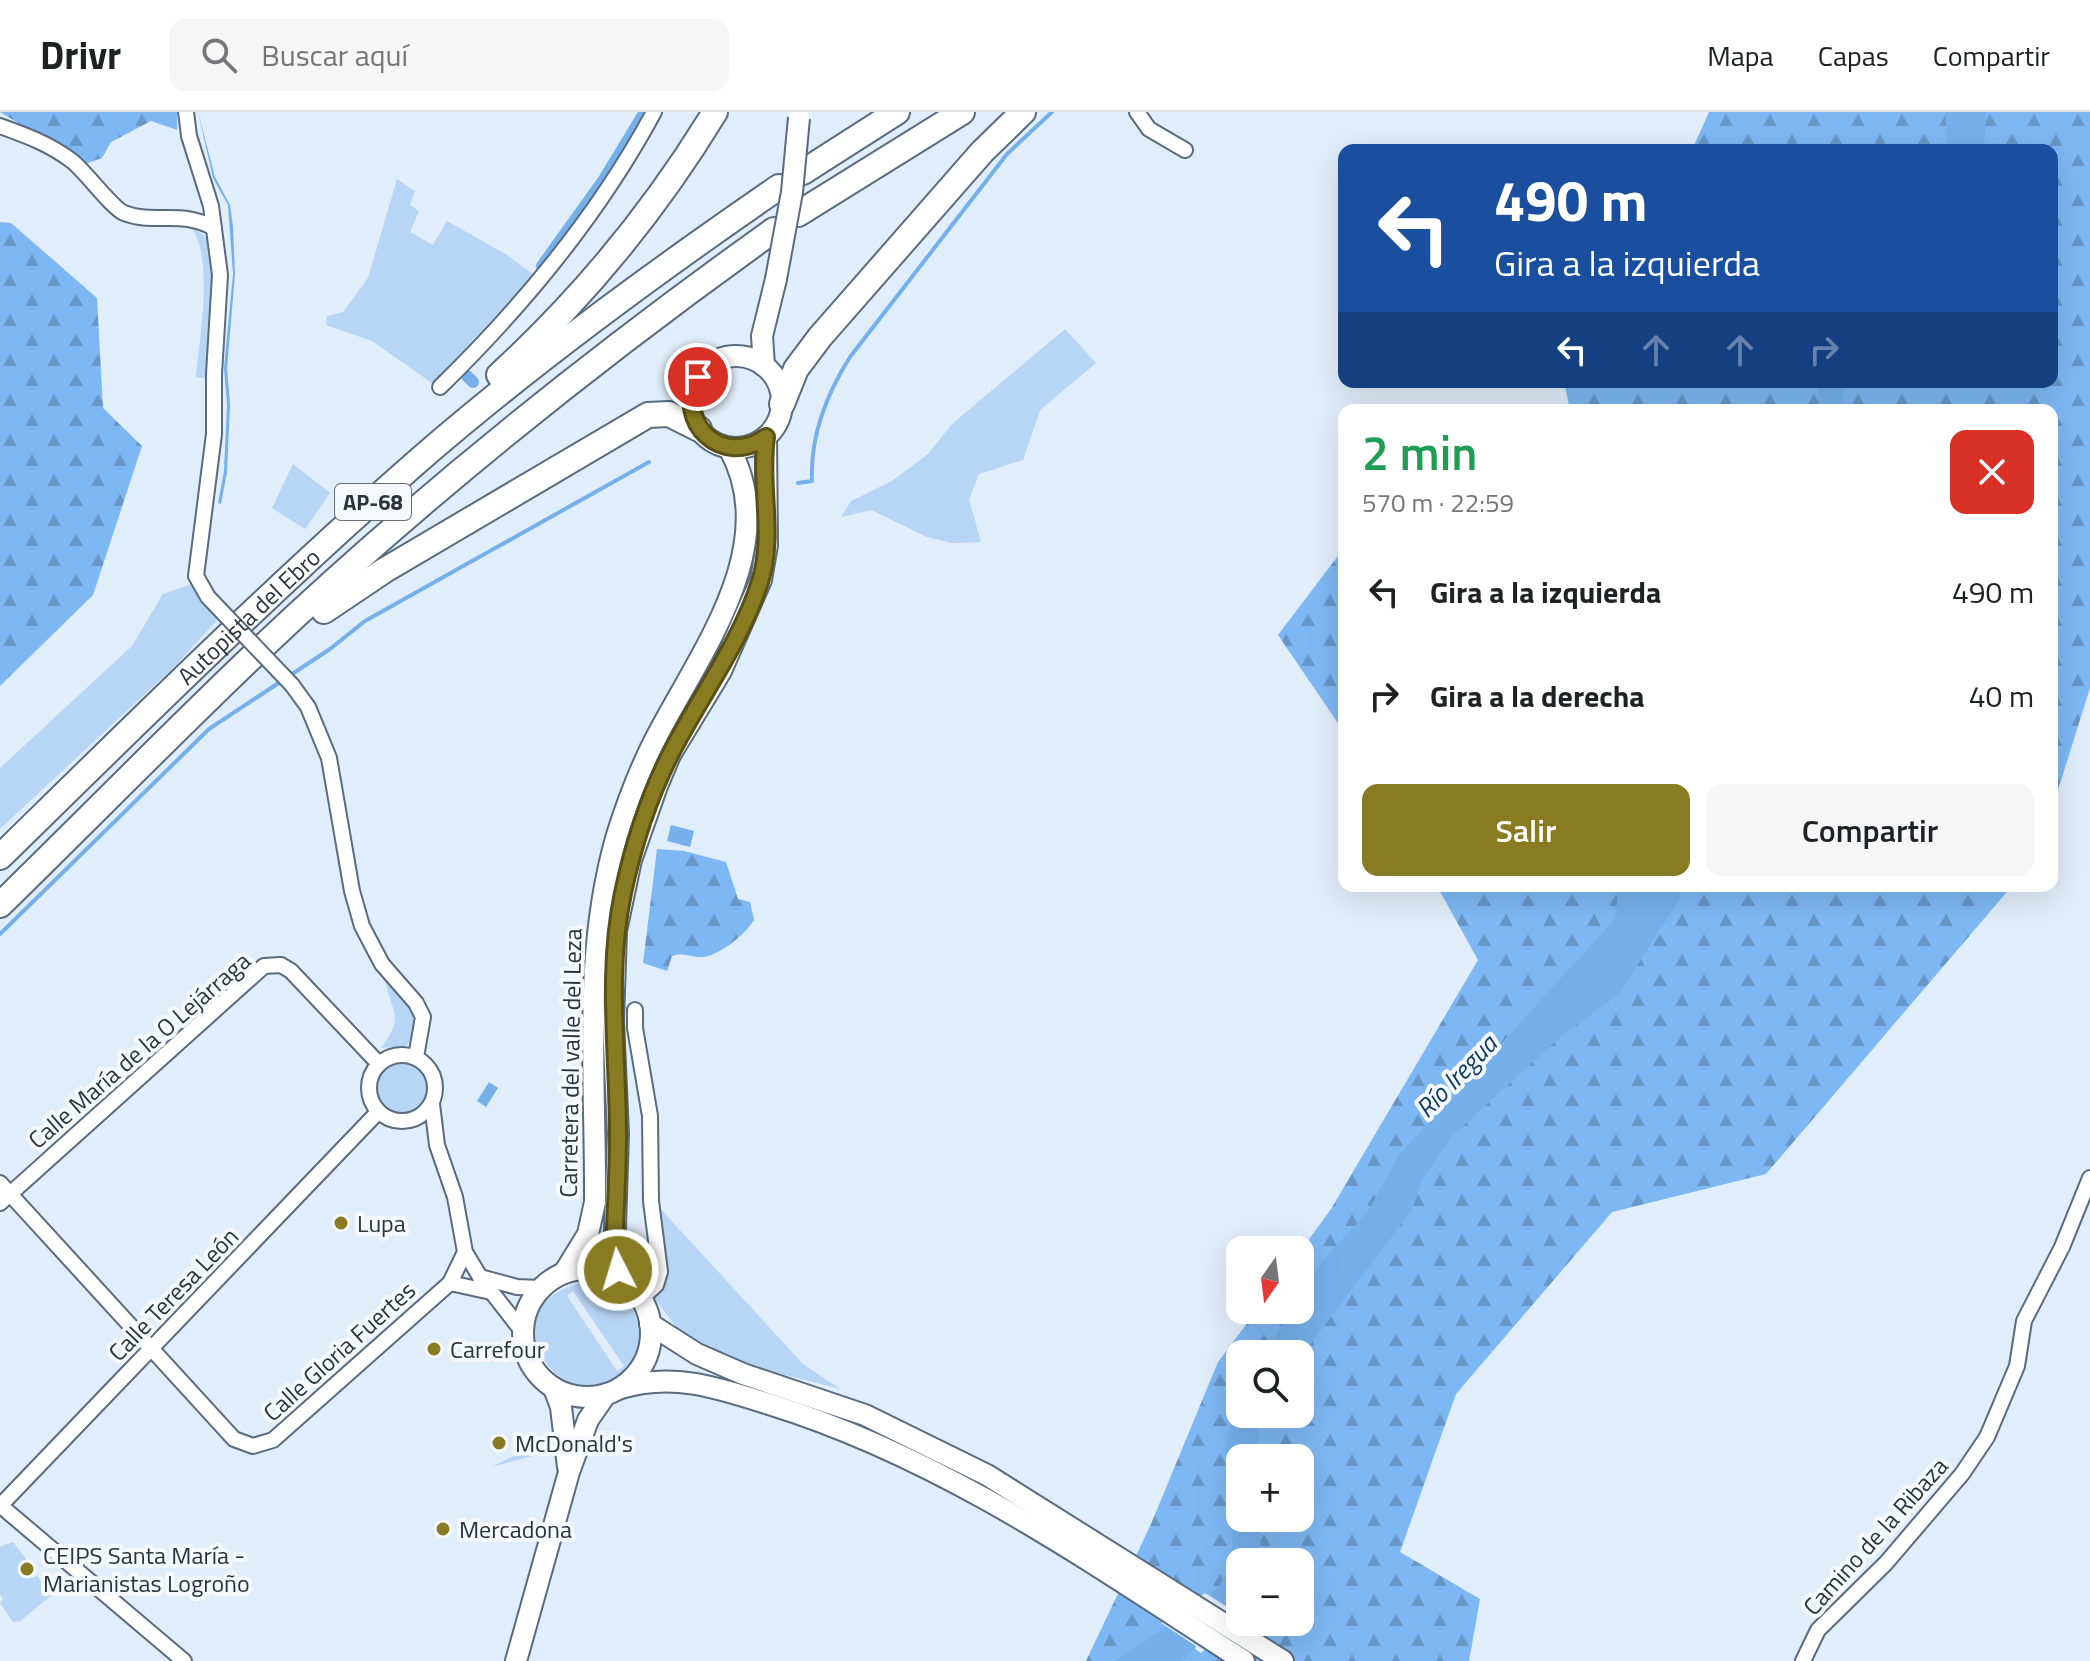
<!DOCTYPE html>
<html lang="es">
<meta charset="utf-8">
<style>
body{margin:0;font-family:"Titillium Web",sans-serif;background:#f6f6f6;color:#202124;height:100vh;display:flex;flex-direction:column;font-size:30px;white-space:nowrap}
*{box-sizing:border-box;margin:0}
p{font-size:26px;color:#757577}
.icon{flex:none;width:44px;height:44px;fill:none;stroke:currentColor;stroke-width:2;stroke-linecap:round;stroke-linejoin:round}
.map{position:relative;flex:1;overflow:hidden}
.drawer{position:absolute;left:1338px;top:292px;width:720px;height:488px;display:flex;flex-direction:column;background:#fff;border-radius:16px;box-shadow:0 8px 32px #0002}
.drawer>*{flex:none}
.guide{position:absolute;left:1338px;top:32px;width:720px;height:244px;border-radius:16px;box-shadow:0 8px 32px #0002;background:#1a4fa0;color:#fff;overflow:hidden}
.needle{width:52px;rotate:194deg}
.fabs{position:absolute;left:1226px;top:1124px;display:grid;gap:16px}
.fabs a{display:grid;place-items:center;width:88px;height:88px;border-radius:16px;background:#fff;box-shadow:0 8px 32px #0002;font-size:40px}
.pin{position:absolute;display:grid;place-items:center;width:68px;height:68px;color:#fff;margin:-34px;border:4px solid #fff;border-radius:50%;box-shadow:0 2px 8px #0007}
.me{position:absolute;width:88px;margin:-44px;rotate:355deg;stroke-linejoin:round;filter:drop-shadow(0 0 6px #0008)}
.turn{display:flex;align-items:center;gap:28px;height:168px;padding:0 24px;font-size:36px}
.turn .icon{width:104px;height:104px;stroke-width:2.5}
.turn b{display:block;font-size:56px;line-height:68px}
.lanes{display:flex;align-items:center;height:76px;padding:0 24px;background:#0003;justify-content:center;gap:40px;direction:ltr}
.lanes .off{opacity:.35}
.round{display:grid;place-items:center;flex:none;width:84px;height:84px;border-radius:16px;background:#f6f6f6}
.summary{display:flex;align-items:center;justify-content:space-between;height:136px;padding:0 24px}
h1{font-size:48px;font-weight:600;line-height:60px;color:#1e9e55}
.action{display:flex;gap:16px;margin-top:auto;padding:16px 24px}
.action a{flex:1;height:92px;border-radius:16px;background:#897b21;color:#fff;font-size:32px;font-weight:600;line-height:92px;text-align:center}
.action a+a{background:#f6f6f6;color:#202124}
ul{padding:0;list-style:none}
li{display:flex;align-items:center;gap:24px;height:104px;padding:0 24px}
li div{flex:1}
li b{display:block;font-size:30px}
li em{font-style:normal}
header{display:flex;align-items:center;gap:48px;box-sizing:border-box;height:112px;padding:0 40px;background:#fff;border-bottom:2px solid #e0e0e0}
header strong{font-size:38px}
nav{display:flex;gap:44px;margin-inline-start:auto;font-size:28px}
.search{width:560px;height:72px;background:#f6f6f6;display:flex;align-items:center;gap:20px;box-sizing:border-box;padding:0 28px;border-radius:16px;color:#757577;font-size:30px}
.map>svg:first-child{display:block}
</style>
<header>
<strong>Drivr</strong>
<div class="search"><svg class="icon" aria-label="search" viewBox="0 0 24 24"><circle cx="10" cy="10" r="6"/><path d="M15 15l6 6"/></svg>Buscar aquí</div>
<nav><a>Mapa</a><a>Capas</a><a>Compartir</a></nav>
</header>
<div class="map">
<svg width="2090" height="1549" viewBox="0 0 2090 1549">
<defs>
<pattern id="forest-firs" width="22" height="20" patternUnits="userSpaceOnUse" patternTransform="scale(2)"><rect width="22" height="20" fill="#7eb8f4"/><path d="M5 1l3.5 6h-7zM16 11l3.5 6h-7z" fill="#6796c7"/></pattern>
</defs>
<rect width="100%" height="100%" fill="#e0edfa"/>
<!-- green -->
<g fill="#b7d5f5" fill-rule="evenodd">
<path d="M397,67L415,79L410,93L419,99L410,120L433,133L447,109L507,143L534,163L432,271L372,229L326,213L327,204L343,200L368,166Z"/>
<path d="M190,114L209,127L214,168L208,267L196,265C199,228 215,143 190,114Z"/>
<path d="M1065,217L1096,251L1040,298L1023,348L979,362L969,387L981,430L952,431L927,425L871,398L841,405L851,389L892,369L928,342L952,312Z"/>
<path d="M293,352L330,381L305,417L272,396Z"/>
<path d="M192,472L203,490L220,505L175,554L0,717V656L132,534L163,482Z"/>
<path d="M385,863C400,882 429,909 406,934L381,936C408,901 388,899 385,863Z"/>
<circle cx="402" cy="977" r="27"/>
<path d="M655,1091L803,1252L840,1277L746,1253L713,1237L680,1220L646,1175L659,1157Z"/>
<path d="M585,1170C625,1175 656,1212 631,1251C579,1332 471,1195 585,1170ZM573,1179L624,1254L617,1259L567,1184Z"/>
<path d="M528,1337L540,1342L491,1355Z"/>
<path d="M13,1430L28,1450L24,1454L33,1466L37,1464L52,1483L20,1509L13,1510L0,1491L3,1486L0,1482V1435Z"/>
</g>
<!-- forest -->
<g fill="url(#forest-firs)" fill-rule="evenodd">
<path d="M0,0H177V18L151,9L111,30L102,46L85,52Z"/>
<path d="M1709,0H2090V576L2052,697V298H1570L1564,270H2052V38H1692Z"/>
<path d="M0,110L11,111L97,186L103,296L142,334L93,483L0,574Z"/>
<path d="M1344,436V620L1278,523Z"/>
<path d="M657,737L684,739L726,750L738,787L750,790L754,808C745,822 721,843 703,845C691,846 685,840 672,844L667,859L643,851Z"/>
<path d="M1437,774H2012L1766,1062L1612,1100L1456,1282L1400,1440L1480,1487L1469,1549H1086L1151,1412L1218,1250L1257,1198H1300V1140L1331,1097L1478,848ZM1240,1242H1300V1302H1240ZM1240,1346H1300V1406H1240ZM1240,1450H1300V1510H1240Z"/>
</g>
<!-- water -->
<g fill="#76b0eb">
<path d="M198,0L215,65L230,93L233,114L235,162L227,256L230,292L227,360L221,392L218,391L224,359L227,293L224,256L233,162L228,93L213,66Z"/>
<path d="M1945,0H1986L1984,38H1948Z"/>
<path d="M1818,270H1843V298H1819Z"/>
<path d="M671,713L694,719L690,735L667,729Z"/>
<path d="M1619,774H1681L1680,786L1620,881L1557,928L1452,1024L1422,1068L1412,1098L1300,1246V1242H1265L1290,1198H1300V1180L1309,1164L1369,1098L1398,1044L1615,807Z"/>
<path d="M489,970L498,976L486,995L477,989Z"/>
<path d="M1240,1293V1302H1264L1258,1317L1257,1346H1240V1406H1259L1261,1432L1256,1450H1240V1502L1181,1549H1114C1142,1529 1188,1504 1211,1482C1255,1441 1216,1373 1228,1322C1231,1312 1236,1302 1240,1293Z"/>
</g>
<!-- pier -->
<path fill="#e0edfa" d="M1205,1481L1240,1503V1507L1201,1541L1195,1537L1196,1534L1161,1511Z"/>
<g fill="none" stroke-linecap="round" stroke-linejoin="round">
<!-- stream -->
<g stroke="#76b0eb" stroke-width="4">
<path d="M798,371L812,369C810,324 826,283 850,245L1007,42L1052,0"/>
<path d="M0,822L209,617L330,537L365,509L649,350"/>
</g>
<!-- canal -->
<g stroke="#76b0eb" stroke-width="12">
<path d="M542,154L603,69L645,0"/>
<path d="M467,264L473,270"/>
</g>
<defs>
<g id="street">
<path d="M186,0L189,24L211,94L220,163L214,262V322L196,464L208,485"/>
<path d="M1137,0L1149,17L1185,38"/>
<path d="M0,14C25,23 50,32 72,49C86,60 112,96 124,101C154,113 179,97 214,116"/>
<path d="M440,275C524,193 598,104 654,0"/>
<path d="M292,573L308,595L329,646L352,779L362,814L382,852L416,891L423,905L416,945"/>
<path d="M635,898V916L650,1004L651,1089L660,1160L656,1173L641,1187"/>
<circle cx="402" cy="976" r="33"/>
<path d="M432,992L437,1033L455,1085L465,1140L480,1165L522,1219"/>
<path d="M0,1071L234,1327L253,1334L273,1328L450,1171"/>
<path d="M0,1091L264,854L281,853L291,859L379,952"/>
<path d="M465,1140L450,1171L491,1180"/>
<path d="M480,1165L517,1175L541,1176"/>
<path d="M0,1394L378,1000"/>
<path d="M1,1394L184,1549"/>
<path d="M1803,1549L1818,1518L1886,1451L1962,1362L1987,1325L2017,1254L2024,1209L2062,1135L2090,1066"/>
</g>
<g id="secondary">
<circle cx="736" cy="290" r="46"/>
<path d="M764,254L762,224L776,167"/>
<circle cx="587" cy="1221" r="64"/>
<path d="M564,1161L588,1122L595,1090C596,966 582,843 617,723C628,688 641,654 658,622C702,538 783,432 729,336"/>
<path d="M623,1168L614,1145L618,1022L613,909L616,819L631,748L657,674L670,643L721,559L761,468L767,433L766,325"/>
<path d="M650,1212L697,1242L743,1262L865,1303L987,1363L1283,1549"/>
<path d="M554,1276L561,1295L568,1355"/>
<path d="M621,1276C673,1260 719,1276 769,1292C944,1346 1092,1451 1244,1549"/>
<path d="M516,1549L569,1360L588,1308L606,1282"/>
</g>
<g id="highway">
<path d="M803,60L897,0"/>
<path d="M798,102L962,0"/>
<path d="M499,263C583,186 656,97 715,0"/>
<path d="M782,292L796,257L820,225L982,40L1023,0"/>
<path d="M324,499L385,458L648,303L669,302L699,317"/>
<path id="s1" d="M0,745C137,611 273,476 418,349C532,250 654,161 779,75"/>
<path d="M0,793C85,710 168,625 254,543C417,388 592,248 774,118"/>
</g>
</defs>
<!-- street casing -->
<use href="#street" stroke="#596b7f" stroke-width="18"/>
<!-- secondary casing -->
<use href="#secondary" stroke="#596b7f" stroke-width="24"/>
<!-- highway casing -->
<use href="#highway" stroke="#596b7f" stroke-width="28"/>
<!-- street -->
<use href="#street" stroke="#fff" stroke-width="14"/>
<!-- secondary -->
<use href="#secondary" stroke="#fff" stroke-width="20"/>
<!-- highway -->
<use href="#highway" stroke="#fff" stroke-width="24"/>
<defs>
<path id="street-bridge" d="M208,485L292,573"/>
<path id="secondary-bridge" d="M776,167L792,80L799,6"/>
</defs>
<!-- street-bridge casing -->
<use href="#street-bridge" stroke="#596b7f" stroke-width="18" stroke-linecap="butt"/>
<!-- secondary-bridge casing -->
<use href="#secondary-bridge" stroke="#596b7f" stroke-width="24" stroke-linecap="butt"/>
<!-- street-bridge -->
<use href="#street-bridge" stroke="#fff" stroke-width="14"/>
<!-- secondary-bridge -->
<use href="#secondary-bridge" stroke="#fff" stroke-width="20"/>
</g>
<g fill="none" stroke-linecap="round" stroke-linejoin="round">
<defs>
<path id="route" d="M618,1158L614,1145C615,1104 618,1064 618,1023C618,942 606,861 623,781C633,734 649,685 670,643C700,584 739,534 760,470C775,422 759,374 766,325C723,356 674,311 698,265"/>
</defs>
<!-- route casing -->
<use href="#route" stroke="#595015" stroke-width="20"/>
<!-- route -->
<use href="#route" stroke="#897b21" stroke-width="14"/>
</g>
<!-- markers -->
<g fill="#897b21" stroke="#f5f9fe" stroke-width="3">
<circle cx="341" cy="1111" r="8"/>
<circle cx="434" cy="1237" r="8"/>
<circle cx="499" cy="1331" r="8"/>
<circle cx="443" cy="1417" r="8"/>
<circle cx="27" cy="1457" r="8"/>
</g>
<g text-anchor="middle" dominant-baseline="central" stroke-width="8" stroke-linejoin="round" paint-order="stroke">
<!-- shield labels -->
<rect fill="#f5f9fe" stroke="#686e76" stroke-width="2" x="335" y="372" width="76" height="36" rx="6"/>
<g font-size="22" font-weight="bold" fill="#2b333c">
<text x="373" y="390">AP-68</text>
</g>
<!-- street labels -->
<g font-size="24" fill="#2b333c" stroke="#f5f9fe">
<text stroke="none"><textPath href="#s1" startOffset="346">Autopista del Ebro</textPath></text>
<text transform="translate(139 938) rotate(-41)">Calle María de la O Lejárraga</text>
<text transform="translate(570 951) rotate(-89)">Carretera del valle del Leza</text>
<text transform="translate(173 1182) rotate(-46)">Calle Teresa León</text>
<text transform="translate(339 1239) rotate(-42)">Calle Gloria Fuertes</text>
<text transform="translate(1875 1424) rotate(-48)">Camino de la Ribaza</text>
</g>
<!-- poi labels -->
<g font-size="24" fill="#2b333c" stroke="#f5f9fe" text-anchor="start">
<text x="357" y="1111">Lupa</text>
<text x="450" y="1237">Carrefour</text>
<text x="515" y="1331">McDonald's</text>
<text x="459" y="1417">Mercadona</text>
<text x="43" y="1443">CEIPS Santa María -<tspan x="43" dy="28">Marianistas Logroño</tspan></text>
</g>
<!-- water labels -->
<g font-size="26" font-style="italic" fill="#0f395f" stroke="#f5f9fe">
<text transform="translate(1456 964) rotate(-46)">Río Iregua</text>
</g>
</g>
</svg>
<div class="fabs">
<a><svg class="needle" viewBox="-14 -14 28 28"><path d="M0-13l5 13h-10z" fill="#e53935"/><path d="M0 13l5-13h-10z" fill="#757577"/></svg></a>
<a><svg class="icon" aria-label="search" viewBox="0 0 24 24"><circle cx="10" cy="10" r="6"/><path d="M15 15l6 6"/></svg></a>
<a>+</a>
<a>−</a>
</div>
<div class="pin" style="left:698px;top:265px;background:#d93025"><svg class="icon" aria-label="arrive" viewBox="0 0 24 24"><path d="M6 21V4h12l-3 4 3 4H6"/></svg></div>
<svg class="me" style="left:618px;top:1158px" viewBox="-20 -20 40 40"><circle r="17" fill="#897b21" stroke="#fff" stroke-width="3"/><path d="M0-11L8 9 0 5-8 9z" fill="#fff"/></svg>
<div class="guide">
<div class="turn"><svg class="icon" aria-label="left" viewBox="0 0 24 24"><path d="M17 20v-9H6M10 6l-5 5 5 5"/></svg><div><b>490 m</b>Gira a la izquierda</div></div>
<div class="lanes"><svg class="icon" aria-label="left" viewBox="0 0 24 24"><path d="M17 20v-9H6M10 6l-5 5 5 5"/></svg><svg class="icon off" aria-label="ahead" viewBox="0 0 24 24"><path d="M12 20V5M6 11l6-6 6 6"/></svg><svg class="icon off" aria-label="ahead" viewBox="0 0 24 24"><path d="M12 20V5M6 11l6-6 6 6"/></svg><svg class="icon off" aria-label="right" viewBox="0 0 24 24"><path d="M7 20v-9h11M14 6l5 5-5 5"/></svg></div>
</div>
<section class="drawer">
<div class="summary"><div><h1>2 min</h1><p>570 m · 22:59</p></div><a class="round" style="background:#d93025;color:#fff"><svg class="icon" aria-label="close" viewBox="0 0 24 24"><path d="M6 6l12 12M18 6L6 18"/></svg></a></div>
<ul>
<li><svg class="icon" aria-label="left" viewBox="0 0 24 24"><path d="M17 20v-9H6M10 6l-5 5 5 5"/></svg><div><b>Gira a la izquierda</b></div><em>490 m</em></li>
<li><svg class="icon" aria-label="right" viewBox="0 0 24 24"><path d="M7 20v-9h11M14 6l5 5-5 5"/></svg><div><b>Gira a la derecha</b></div><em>40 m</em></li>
</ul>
<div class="action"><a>Salir</a><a>Compartir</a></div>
</section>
</div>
